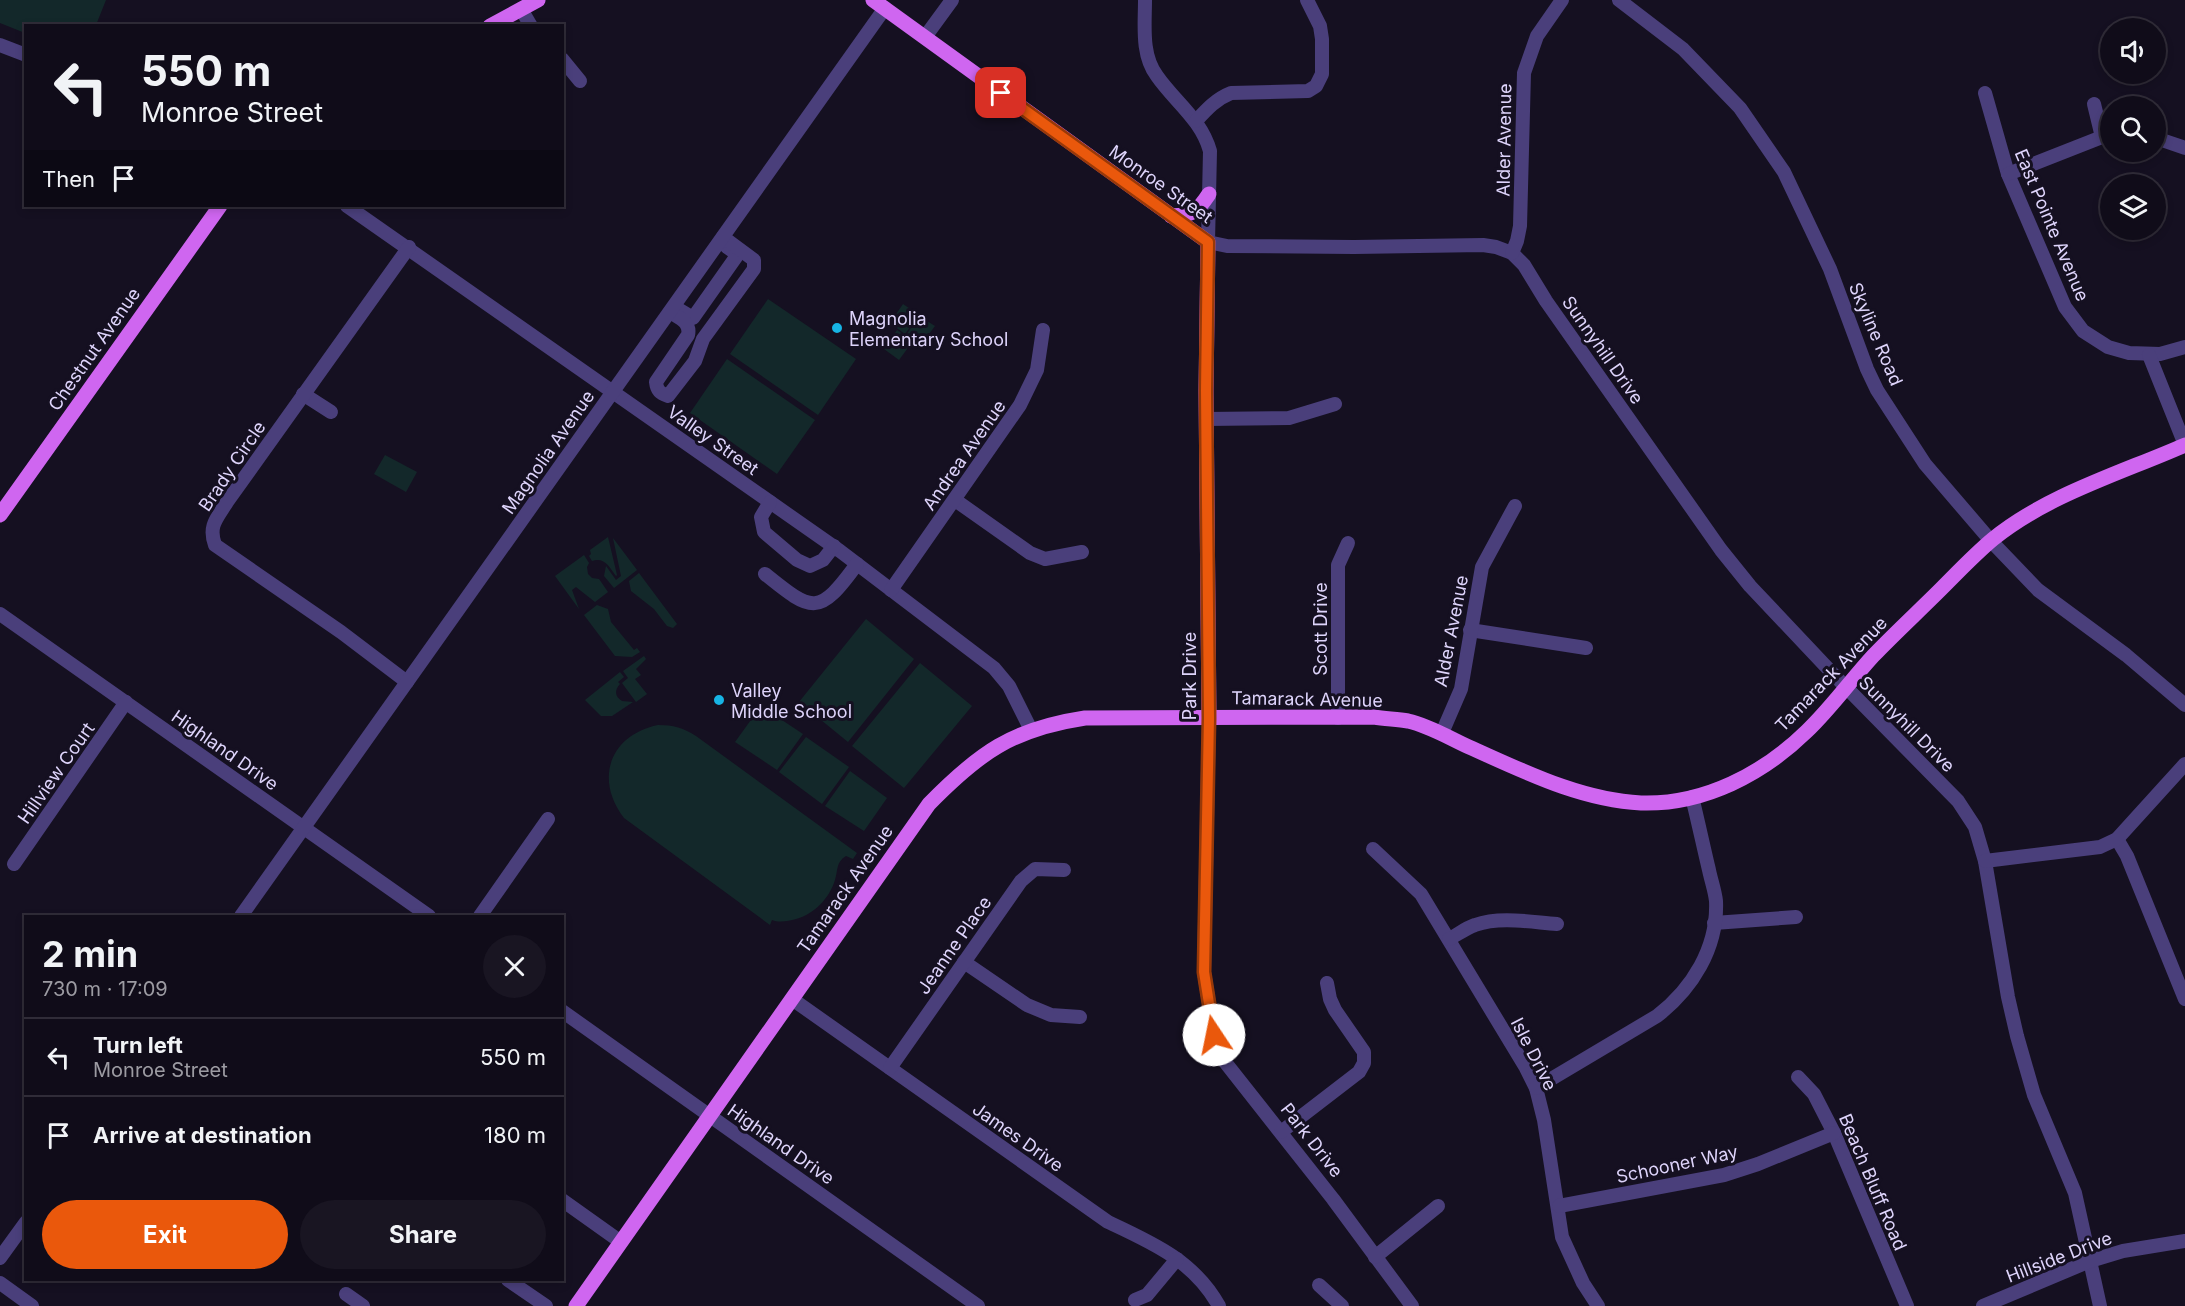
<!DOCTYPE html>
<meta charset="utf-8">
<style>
body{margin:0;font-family:Inter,sans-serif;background:#191522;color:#f1f3f6;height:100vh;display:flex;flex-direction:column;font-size:22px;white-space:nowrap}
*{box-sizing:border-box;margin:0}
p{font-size:20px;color:#9c9ba2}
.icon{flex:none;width:33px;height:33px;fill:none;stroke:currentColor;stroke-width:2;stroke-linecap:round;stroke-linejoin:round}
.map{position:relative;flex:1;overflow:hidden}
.side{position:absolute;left:24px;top:915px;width:540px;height:366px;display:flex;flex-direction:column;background:#100c19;border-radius:0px;box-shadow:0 3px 9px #0003,0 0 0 2px #302c38}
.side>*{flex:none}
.hud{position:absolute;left:24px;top:24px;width:540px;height:183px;border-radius:0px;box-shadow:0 3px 9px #0003,0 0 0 2px #302c38;background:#100c19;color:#f1f3f6;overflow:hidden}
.fabs{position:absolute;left:2100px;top:18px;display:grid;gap:12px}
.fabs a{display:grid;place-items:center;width:66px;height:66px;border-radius:50%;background:#100c19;box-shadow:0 3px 9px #0003,0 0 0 2px #302c38;font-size:30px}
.pin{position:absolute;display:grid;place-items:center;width:51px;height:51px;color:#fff;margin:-26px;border-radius:12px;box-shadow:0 3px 9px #0006}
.me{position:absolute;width:66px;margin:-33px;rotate:349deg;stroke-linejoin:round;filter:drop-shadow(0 0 4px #0008)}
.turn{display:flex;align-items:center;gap:21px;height:126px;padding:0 18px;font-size:27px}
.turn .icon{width:78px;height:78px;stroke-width:2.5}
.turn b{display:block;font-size:42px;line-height:51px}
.then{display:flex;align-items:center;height:57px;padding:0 18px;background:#0003;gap:12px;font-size:22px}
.round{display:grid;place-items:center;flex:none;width:63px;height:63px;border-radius:32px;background:#191522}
.head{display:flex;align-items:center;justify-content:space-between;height:102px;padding:0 18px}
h1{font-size:36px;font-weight:700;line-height:45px}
.button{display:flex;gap:12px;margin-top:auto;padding:12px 18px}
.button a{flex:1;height:69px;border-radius:36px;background:#ea580c;color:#fff;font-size:24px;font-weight:700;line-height:69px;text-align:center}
.button a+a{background:#191522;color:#f1f3f6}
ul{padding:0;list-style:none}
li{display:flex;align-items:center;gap:18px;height:78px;padding:0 18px;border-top:2px solid #302c38}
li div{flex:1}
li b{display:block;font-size:22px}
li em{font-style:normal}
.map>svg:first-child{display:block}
</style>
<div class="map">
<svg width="2185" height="1306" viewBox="0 0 2185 1306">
<rect width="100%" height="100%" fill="#151021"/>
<!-- green -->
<g fill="#13282a">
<path d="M0,0H106L96,25L26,26L25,33L0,23Z"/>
<path d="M768,299L856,359L818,415L730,354Z"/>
<path d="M903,304L919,315L905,334L890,323Z"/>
<path d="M919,316L935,326L921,345L906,335Z"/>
<path d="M897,330L913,341L899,360L884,349Z"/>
<path d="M727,359L815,420L777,474L690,413Z"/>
<path d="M385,455L417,472L406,492L374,474Z"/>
<path d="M608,537L617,575L616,576C609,567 605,557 592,561L589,556L591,554L590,550Z"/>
<path d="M613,538L637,570L614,588L604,576L606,566L616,580L621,576Z"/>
<path d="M584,555L589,563L587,567L588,574L592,578L599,579L608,592L595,602L576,587L572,590L579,609L555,576Z"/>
<path d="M639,573L677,624L673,628L667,626L654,609L631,591L629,581Z"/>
<path d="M597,605L608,609L611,622L634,650L637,648L640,652L632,657L615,656L584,615Z"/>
<path d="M866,619L914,659L848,742L799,702Z"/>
<path d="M644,656L646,659L636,669L641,675L635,679L647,694L636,702L622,683L628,678L623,671Z"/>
<path d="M920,663L972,706L904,788L852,746Z"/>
<path d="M620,672L624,677L618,682L620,684C614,690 615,697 622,701L633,702L612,716H601L585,700Z"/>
<path d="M761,706L803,734L777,770L735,742Z"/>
<path d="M658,725C673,725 684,728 696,736L857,853L853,859L846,856C836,862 838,870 835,880C829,899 814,914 796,919C788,921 780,923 772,920L770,925L624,818C594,779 610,735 658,725Z"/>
<path d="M806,737L849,767L822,804L779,772Z"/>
<path d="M850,771L887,798L864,831L825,806Z"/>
</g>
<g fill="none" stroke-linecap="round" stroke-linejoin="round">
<!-- minor -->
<g stroke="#4a3f7b" stroke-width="14">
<path d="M1145,0C1145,25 1141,55 1157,76C1175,102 1201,119 1210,151L1208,242L1227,246L1354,247L1483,245L1496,247L1512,253L1524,265L1546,301L1721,550L1750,586L1834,675L1958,801L1975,827L1985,861L2008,997L2017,1036L2034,1095L2075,1193L2100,1306"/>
<path d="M1619,0L1683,49L1740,108L1784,172L1830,269L1867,369L1877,390L1925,464L1991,541L2038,590L2126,655L2185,705"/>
<path d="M521,9L531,26"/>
<path d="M925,37L952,0"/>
<path d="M0,45L26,55"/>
<path d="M562,59L580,81"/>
<path d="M1985,93L2008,174L2065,307L2083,331L2108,347L2129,353L2160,354L2185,347"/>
<path d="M2094,104L2102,137"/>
<path d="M1196,121C1207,109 1216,99 1231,93L1308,91L1316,86L1322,74V39L1320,26L1307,0"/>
<path d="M2156,138L2185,148"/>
<path d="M2008,174L2102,137L2110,136"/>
<path d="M347,206L840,551L994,668L1009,686L1031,730"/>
<path d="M1512,253L1517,241L1520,226L1524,73L1537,36L1562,0"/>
<path d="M678,309L693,318L736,257L737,254L727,247"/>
<path d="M670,312C679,318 691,322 688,335L656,382C657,391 660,393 668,396L695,361L703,339L754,269V260L723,237"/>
<path d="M2149,355L2185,445"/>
<path d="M303,394L331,412"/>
<path d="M1206,419L1289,418L1335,404"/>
<path d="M955,500L1030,553L1045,559L1082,552"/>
<path d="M770,502L761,517L764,532L797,560L810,566L823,560L834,546"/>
<path d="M765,574C813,613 819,616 857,564"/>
<path d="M891,590L1020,405L1037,370L1043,330"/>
<path d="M0,614L429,916"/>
<path d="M1470,630L1586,648"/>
<path d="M407,682L341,632L215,545C208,526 217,518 227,502L409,247"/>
<path d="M1209,718L1204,972L1214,1035L1225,1062L1333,1199L1412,1306"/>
<path d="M1338,718V565L1348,543"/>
<path d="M1442,733L1461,689L1482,567L1515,506"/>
<path d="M2117,839L2127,856L2185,999"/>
<path d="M1373,849L1421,894L1526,1068L1536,1088L1544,1120L1562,1237L1583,1283L1598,1306"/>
<path d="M1985,861L2100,847L2117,839L2185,764"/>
<path d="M14,864L126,702"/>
<path d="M241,916L885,8"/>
<path d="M480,916L548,819"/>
<path d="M1714,923L1796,917"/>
<path d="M1449,939C1457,935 1466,928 1475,925C1500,916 1530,922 1557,924"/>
<path d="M964,962L1027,1005L1051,1015L1080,1017"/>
<path d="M792,999L1108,1222C1153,1243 1194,1261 1219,1306"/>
<path d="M562,1011L978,1306"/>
<path d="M890,1068L1021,881L1035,869L1064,870"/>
<path d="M1798,1077L1814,1094L1834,1133L1907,1306"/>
<path d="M1536,1088L1657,1016C1692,989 1718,948 1716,901C1715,891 1711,880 1709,870C1703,845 1698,821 1692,797"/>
<path d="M1281,1132L1359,1072L1364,1063V1052L1335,1010L1330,999L1327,983"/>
<path d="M562,1200L621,1242"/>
<path d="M1559,1206L1724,1175L1758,1164L1834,1133"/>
<path d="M1375,1257L1438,1206"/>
<path d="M0,1258L26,1222"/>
<path d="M508,1280L546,1306"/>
<path d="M0,1283L32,1306"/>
<path d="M1319,1285L1342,1306"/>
<path d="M346,1294L363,1306"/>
<path d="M1135,1300L1147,1295L1177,1259"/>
<path d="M1983,1306L2090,1261L2123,1251L2185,1241"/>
</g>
<!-- major -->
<g stroke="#cf66f0" stroke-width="15">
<path d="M873,0L1208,242L1206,391L1209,718"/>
<path d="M490,26L538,0"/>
<path d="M1171,216C1194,215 1197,212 1209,194"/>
<path d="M0,515L220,206"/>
<path d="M576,1306L929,804C979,753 1012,729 1085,718L1374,717C1385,719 1397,719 1408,721C1430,726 1449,738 1469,747C1523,771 1580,800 1641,803C1704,805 1763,774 1807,731C1831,708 1851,680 1873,656C1895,633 1919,611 1941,589C1958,572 1975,554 1993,539C2047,495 2121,473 2185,445"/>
</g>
</g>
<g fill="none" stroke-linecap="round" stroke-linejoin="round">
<defs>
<path id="route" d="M1001,93L1208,242L1206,391L1209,718L1204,972L1214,1035"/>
</defs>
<!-- route casing -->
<use href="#route" stroke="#983908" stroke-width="15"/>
<!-- route -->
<use href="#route" stroke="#ea580c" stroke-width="10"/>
</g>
<!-- markers -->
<g fill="#17b4e4" stroke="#151021" stroke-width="2">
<circle cx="837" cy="328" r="6"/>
<circle cx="719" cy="700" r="6"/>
</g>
<g text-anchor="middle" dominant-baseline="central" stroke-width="6" stroke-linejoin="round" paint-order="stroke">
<!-- street labels -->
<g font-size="18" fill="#ded4fb" stroke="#151021">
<text transform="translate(1504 140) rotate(-89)">Alder Avenue</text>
<text transform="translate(1161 184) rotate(35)">Monroe Street</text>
<text transform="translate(2052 225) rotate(67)">East Pointe Avenue</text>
<text transform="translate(1876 334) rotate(67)">Skyline Road</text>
<text transform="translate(94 349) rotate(-55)">Chestnut Avenue</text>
<text transform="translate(1603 350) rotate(55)">Sunnyhill Drive</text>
<text transform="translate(713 440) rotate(35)">Valley Street</text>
<text transform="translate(548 452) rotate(-55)">Magnolia Avenue</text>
<text transform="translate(964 455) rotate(-55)">Andrea Avenue</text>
<text transform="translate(232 466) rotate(-56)">Brady Circle</text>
<text transform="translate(1320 629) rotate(-90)">Scott Drive</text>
<text transform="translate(1451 631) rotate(-79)">Alder Avenue</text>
<text transform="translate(1831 674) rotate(-46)">Tamarack Avenue</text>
<text transform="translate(1189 676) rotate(-90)">Park Drive</text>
<text transform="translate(1307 699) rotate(1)">Tamarack Avenue</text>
<text transform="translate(1907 724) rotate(45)">Sunnyhill Drive</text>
<text transform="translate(225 750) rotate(35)">Highland Drive</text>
<text transform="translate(56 773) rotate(-55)">Hillview Court</text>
<text transform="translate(845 889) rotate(-55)">Tamarack Avenue</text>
<text transform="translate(954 945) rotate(-55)">Jeanne Place</text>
<text transform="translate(1534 1054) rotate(63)">Isle Drive</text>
<text transform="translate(1018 1137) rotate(35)">James Drive</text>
<text transform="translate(1312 1140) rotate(52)">Park Drive</text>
<text transform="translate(781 1144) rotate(35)">Highland Drive</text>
<text transform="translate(1677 1164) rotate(-12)">Schooner Way</text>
<text transform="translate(1873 1182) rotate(67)">Beach Bluff Road</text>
<text transform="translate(2059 1257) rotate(-21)">Hillside Drive</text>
</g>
<!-- poi labels -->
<g font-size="18" fill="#ded4fb" stroke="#151021" text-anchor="start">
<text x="849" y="318">Magnolia<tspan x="849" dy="21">Elementary School</tspan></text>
<text x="731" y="690">Valley<tspan x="731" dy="21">Middle School</tspan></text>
</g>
</g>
</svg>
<div class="fabs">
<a><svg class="icon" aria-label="sound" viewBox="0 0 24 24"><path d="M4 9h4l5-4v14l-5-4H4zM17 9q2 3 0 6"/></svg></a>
<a><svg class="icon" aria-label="search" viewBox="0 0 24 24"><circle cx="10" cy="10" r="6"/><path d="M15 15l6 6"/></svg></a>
<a><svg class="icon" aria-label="layers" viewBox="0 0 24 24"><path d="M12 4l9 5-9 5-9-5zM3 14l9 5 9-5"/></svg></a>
</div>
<div class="pin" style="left:1001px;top:93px;background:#d93025"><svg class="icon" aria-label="arrive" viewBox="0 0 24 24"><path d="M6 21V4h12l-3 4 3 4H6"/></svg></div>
<svg class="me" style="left:1214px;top:1035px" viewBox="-20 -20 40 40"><circle r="19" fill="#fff"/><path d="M0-13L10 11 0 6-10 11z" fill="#ea580c"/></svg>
<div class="hud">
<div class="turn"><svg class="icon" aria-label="left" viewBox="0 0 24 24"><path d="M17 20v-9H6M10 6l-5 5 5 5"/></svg><div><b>550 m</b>Monroe Street</div></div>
<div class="then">Then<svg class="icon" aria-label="arrive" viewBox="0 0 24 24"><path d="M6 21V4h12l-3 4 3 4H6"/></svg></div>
</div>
<section class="side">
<div class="head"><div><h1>2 min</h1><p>730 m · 17:09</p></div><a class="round"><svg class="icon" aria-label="close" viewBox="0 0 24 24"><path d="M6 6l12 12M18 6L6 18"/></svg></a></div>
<ul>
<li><svg class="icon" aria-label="left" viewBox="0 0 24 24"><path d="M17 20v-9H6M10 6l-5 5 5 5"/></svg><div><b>Turn left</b><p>Monroe Street</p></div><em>550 m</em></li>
<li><svg class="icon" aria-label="arrive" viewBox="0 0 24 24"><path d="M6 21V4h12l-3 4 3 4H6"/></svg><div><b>Arrive at destination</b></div><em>180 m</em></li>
</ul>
<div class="button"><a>Exit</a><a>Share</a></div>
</section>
</div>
